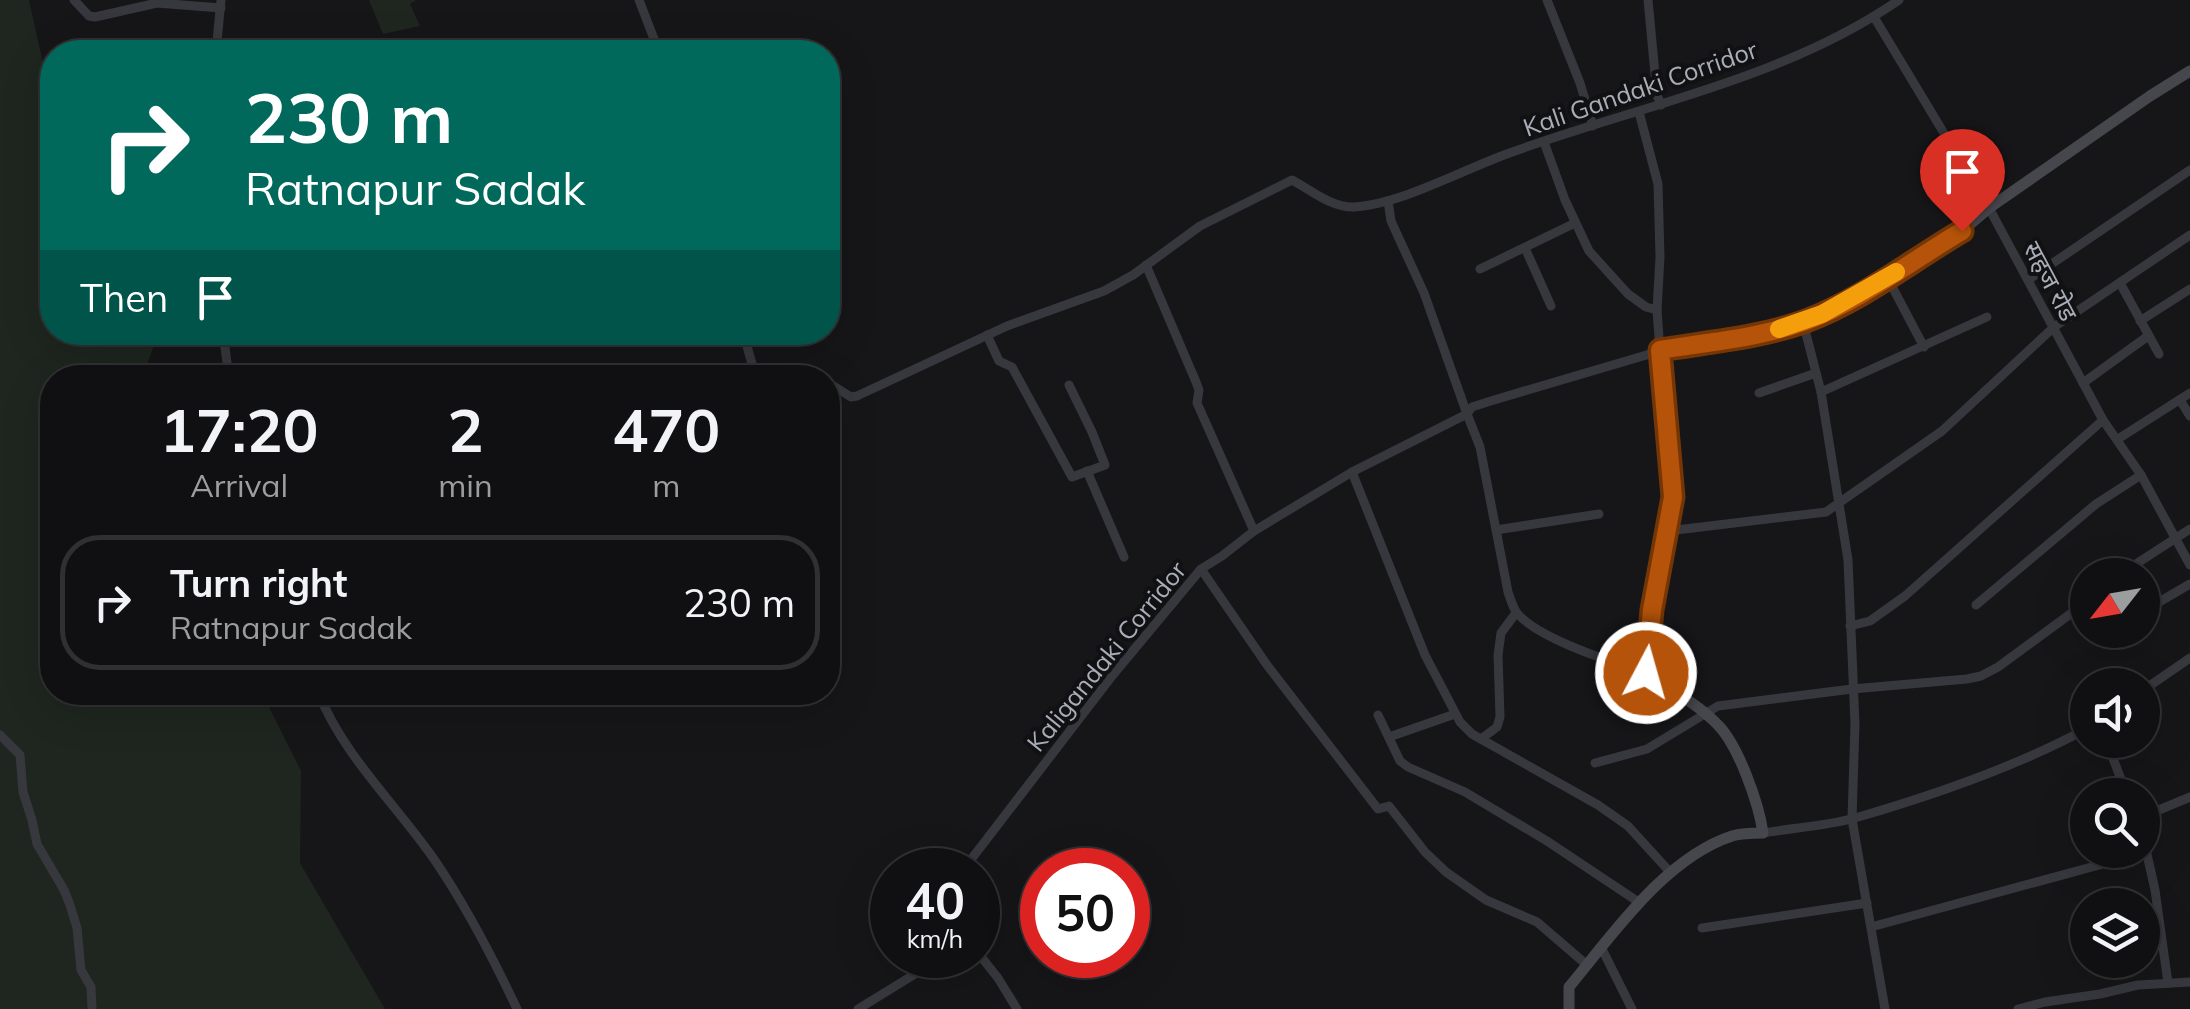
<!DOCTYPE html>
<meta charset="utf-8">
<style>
body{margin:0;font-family:Mulish,"Noto Sans Devanagari",sans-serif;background:#19191b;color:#f1f3f6;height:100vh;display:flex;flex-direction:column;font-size:38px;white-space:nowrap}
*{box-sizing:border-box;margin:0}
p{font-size:32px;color:#9c9d9f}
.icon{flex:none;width:55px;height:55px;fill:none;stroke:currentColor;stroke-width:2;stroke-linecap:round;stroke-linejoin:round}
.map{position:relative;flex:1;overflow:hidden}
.panel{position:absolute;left:40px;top:365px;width:800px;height:340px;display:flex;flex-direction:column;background:#101012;border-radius:40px;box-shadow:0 10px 40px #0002,0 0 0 2px #303032}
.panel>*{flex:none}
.top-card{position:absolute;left:40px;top:40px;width:800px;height:305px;border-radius:40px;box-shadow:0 10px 40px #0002,0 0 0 2px #303032;background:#00695c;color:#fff;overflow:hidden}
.needle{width:65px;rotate:239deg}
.tools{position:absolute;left:2070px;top:558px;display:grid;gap:20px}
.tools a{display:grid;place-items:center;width:90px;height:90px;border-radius:50%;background:#101012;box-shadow:0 10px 40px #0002,0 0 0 2px #303032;font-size:50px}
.speed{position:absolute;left:870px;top:848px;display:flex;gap:20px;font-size:50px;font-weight:700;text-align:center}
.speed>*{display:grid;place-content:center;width:130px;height:130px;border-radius:50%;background:#101012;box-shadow:0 10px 40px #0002,0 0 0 2px #303032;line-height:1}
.speed small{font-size:25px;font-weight:400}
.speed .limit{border:15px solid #d22;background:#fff;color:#111}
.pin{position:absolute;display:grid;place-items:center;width:85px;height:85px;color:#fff;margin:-102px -42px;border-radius:50% 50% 50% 0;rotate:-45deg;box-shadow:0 0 10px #0007}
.pin .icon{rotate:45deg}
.me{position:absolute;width:110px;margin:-55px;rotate:6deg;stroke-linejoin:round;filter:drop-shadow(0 0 8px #0008)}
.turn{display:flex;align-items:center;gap:35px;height:210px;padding:0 40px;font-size:45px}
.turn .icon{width:130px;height:130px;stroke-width:2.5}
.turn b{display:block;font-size:70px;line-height:85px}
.then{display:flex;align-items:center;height:95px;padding:0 40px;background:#0003;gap:20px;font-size:38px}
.eta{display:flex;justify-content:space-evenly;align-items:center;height:170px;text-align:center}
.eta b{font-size:60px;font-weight:700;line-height:70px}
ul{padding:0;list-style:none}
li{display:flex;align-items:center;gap:30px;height:135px;margin:0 20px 15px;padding:0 20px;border:5px solid #303032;border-radius:40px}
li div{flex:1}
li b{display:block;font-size:38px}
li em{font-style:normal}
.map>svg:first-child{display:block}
</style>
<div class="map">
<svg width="2190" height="1009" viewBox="0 0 2190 1009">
<rect width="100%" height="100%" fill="#161618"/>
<!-- green -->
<g fill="#1e261f">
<path d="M0,0H29L47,81H52V332L158,333L143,377L52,378V692L262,693L301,771L300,863L385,1009H0Z"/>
<path d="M369,0H416L410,4L420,26L383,34Z"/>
</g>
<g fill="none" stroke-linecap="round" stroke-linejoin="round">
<!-- street -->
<g stroke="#37383d" stroke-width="9">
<path d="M74,0L89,16L95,17L157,3L221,8"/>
<path d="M639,0L659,52"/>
<path d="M1547,0L1580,83L1593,126"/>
<path d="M1648,0L1657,95L1661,105"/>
<path d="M1874,17L1989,208L2103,420L2141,475L2190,565"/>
<path d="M216,52L221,0"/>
<path d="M1639,112L1658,184L1660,257L1657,310L1660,351L1494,400L1472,407L1467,414L1480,447L1508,592C1510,598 1513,608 1517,613C1538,639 1613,662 1645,673"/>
<path d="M1544,142L1565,200L1589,251L1628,294L1646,307L1657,310"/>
<path d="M1525,248L1551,306"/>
<path d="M1146,265L1196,382L1199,390L1197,403L1254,531"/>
<path d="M1480,269L1575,223"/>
<path d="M1887,277L1924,347"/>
<path d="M2028,280L2190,170"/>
<path d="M2120,283L2159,354"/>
<path d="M2140,321L2190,289"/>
<path d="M1803,322L1821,392L1848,560L1855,724L1852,819L1885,1009"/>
<path d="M223,332L229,378"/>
<path d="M743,332L756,378"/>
<path d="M987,335L999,361L1012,367L1072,477L1105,465L1092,432L1069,385"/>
<path d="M2083,383L2148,336"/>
<path d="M828,386L835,387L851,397L857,396L1007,326L1104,291L1133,275L1200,226L1292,180C1311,190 1332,208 1354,207C1398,205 1461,171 1504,155C1636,106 1781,81 1899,0"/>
<path d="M1821,392L1987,317"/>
<path d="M1759,393L1816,373"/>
<path d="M2180,400L2190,416"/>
<path d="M2118,439L2190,393"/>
<path d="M1087,471L1124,557"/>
<path d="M1352,472L1425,655L1460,722L1472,734L1598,805L1628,826L1669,871"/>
<path d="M1496,530L1599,514"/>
<path d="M1668,531L1826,512L1942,431L2054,327L2190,235"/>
<path d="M1201,569L1267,665L1378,809L1389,806L1425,852L1446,872L1486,900L1537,922L1587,965"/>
<path d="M2119,575L2190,529"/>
<path d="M1976,605L2096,504L2141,475"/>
<path d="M2142,612L2190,584"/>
<path d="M1850,626L1870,621L1905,596L2103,420"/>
<path d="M2110,632L2113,630"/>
<path d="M2142,691L2190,658"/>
<path d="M318,692C344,757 397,805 436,862C467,908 493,958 517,1009"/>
<path d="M1378,715L1400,761L1408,767L1465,792L1547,841L1640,903"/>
<path d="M0,735L20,755L23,792L32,820L37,844L64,890L70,905L77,928L81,970L91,987L92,1009"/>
<path d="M1389,737L1455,714"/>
<path d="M1481,739L1497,727L1500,717L1498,655L1501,633L1516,613"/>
<path d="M2106,740L2127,795"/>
<path d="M1595,763L1647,749L1718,706L1852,689L1967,679L1981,676L1998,667L2088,601"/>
<path d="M2142,817L2190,797"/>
<path d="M2142,832L2155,890L2168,983"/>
<path d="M1763,833C1793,828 1826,826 1855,818C1931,796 2018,766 2088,728"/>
<path d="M963,870L1112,676L1201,569L1222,556L1254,531L1352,472L1467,414L1424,293L1391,221L1388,201"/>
<path d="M1871,927L2147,852"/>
<path d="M1702,928L1867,903"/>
<path d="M1602,949L1632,1009"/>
<path d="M978,953L998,978L1017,1009"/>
<path d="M858,1009L946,955"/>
<path d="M2018,1009L2045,1002L2100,994L2138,985L2190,982"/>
</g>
<!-- secondary -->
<path stroke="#45474d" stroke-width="11" d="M1569,1009V987C1613,934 1665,858 1732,836C1742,833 1753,833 1763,833C1759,804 1738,744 1717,724C1697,703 1669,689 1645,673L1652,610L1673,497L1660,351L1777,329L1803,322L1850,300L1962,231L1989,208L2150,96L2190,71"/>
</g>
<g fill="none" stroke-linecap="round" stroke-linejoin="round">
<defs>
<path id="route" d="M1646,673L1652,610L1673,497L1660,350C1708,342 1760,338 1806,321C1862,300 1911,261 1962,231"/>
</defs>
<!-- route casing -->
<use href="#route" stroke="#753606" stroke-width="25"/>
<!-- route -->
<use href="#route" stroke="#b45309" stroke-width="18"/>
<!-- slow -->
<path stroke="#f59e0b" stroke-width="18" d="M1779,329L1822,314L1896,272"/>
</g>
<g text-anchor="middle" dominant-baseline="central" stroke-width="8" stroke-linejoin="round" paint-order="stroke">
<!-- street labels -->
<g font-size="25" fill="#a8adb8" stroke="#111113">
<text transform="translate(1640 88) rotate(-19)">Kali Gandaki Corridor</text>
<text transform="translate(2051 281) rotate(62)">सहज रोड</text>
<text transform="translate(1106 656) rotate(-51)">Kaligandaki Corridor</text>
</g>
</g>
</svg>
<div class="tools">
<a><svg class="needle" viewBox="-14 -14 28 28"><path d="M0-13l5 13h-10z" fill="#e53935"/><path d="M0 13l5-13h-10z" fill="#9c9d9f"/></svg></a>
<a><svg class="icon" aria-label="sound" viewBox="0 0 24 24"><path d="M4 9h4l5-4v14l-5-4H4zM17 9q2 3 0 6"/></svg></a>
<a><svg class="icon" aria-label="search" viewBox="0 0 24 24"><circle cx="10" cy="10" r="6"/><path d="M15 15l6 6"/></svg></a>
<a><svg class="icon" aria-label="layers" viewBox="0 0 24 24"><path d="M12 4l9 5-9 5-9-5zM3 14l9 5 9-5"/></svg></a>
</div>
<div class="speed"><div>40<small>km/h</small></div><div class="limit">50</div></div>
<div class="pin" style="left:1962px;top:231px;background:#d93025"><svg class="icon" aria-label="arrive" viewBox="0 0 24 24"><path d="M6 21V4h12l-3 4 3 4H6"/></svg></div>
<svg class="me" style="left:1646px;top:673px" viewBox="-20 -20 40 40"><circle r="17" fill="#b45309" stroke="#fff" stroke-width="3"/><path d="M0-11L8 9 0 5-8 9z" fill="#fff"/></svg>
<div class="top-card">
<div class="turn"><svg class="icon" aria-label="right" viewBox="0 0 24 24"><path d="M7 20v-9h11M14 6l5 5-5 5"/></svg><div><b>230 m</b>Ratnapur Sadak</div></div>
<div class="then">Then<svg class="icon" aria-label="arrive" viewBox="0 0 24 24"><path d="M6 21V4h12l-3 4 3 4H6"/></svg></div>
</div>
<section class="panel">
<div class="eta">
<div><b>17:20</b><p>Arrival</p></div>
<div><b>2</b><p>min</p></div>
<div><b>470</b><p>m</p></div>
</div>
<ul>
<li><svg class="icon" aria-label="right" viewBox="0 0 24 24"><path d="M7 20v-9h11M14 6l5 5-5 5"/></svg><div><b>Turn right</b><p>Ratnapur Sadak</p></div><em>230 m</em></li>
</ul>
</section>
</div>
